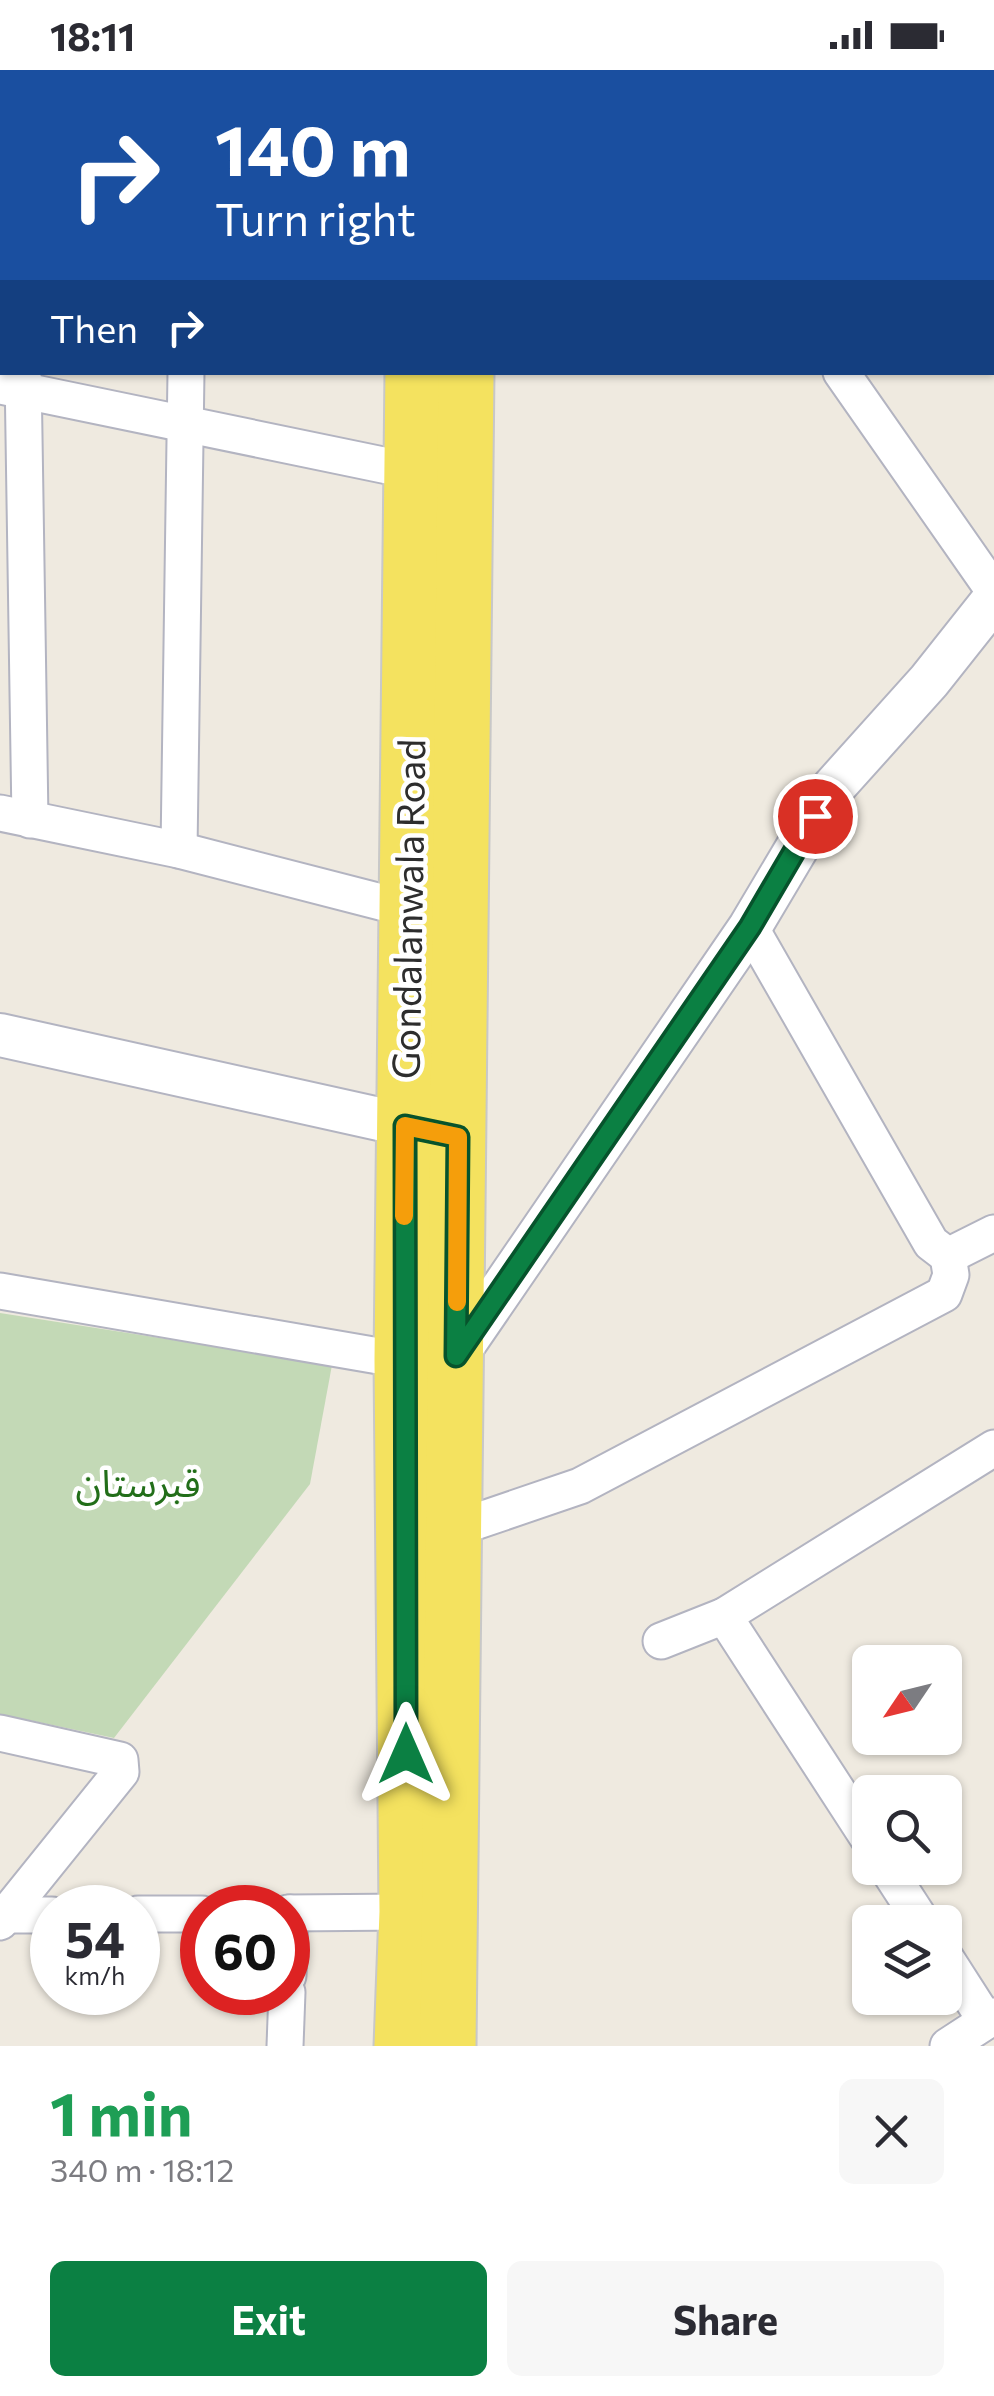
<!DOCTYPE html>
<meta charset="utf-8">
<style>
body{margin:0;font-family:Commissioner,"Noto Sans Arabic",sans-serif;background:#f7f7f7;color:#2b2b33;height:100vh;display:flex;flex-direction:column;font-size:38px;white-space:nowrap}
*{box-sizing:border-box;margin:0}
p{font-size:32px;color:#7c7c81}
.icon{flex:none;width:55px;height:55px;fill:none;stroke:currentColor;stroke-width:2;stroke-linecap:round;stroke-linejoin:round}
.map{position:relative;height:1976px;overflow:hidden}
.side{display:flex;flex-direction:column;background:#fff;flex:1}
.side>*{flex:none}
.guide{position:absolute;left:0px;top:0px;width:995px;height:305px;box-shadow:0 2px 8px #0004;background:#1a4fa0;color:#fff;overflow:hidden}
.needle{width:65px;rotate:235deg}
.tools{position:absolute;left:852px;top:1575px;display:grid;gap:20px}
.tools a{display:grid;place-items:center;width:110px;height:110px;border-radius:15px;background:#fff;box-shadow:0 2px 8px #0004;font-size:50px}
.speed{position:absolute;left:30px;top:1815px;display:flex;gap:20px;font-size:50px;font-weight:700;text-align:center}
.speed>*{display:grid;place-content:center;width:130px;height:130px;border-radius:50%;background:#fff;box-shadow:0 2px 8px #0004;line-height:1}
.speed small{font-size:25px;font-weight:400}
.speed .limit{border:15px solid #d22;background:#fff;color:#111}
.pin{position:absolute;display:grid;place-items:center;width:85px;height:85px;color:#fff;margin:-42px;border:5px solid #fff;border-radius:50%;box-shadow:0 2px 10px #0007}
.me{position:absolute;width:110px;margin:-55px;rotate:0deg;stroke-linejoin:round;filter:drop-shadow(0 0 8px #0008)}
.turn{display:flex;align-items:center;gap:35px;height:210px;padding:0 50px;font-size:45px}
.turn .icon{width:130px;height:130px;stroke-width:2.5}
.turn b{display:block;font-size:70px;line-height:85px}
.then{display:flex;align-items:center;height:95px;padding:0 50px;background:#0003;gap:20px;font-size:38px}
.round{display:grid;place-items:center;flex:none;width:105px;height:105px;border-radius:15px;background:#f7f7f7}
.overview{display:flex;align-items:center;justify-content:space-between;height:170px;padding:0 50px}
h1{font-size:60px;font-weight:700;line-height:75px;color:#1e9e55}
.action{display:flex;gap:20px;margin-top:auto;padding:20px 50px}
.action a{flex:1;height:115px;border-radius:15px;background:#0b8043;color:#fff;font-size:40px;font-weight:700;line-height:115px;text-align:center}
.action a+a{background:#f7f7f7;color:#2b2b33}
.status{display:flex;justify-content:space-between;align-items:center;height:70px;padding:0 50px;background:#fff;direction:ltr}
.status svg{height:28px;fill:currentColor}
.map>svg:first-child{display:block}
</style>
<div class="status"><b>18:11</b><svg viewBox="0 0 49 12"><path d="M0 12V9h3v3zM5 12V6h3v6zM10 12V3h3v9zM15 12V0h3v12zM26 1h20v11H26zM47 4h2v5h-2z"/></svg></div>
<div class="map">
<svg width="994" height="1976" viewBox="0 0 994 1976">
<rect width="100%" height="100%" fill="#efeae0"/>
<!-- cemetery -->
<path fill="#c3d9b6" d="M0,1243L332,1295L310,1414L114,1668L0,1644Z"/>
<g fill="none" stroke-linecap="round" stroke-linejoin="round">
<defs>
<g id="minor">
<path d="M876,0L878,2"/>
<path d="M26,2V0"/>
<path d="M196,2V0"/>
<path d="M0,144L2,145"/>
<path d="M992,158L994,160"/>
<path d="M23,302L30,750"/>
<path d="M841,302L994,521"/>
<path d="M1,316L412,401"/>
<path d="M0,743L179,780L408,839"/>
<path d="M179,780L186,302"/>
<path d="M750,857L931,1173L948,1186L994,1163"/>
<path d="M0,1221L402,1290"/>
<path d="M454,1459L580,1416L944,1224L951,1205L948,1186"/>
<path d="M724,1546L870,1771"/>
<path d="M661,1571L724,1546L994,1378"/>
<path d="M0,1663L120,1690L121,1702L0,1852"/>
<path d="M887,1798L922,1852"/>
<path d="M288,1843L407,1842"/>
<path d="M138,1844H202"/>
<path d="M0,1845H52"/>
<path d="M945,1887L986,1951"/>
<path d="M288,1906L290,1843"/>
<path d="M285,1976L287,1922"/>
<path d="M948,1976L994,1946"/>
</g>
<g id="tertiary">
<path d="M0,965L433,1061"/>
<path d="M456,1286L750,857L832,719L929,611L994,529"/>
</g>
<g id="primary">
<path d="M416,2V0"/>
<path d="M473,2V0"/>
<path d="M402,1976L407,1842L402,1290L413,302"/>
<path d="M448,1976L466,302"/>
</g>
</defs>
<!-- minor casing -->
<use href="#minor" stroke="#b3b4c1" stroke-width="39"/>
<!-- tertiary casing -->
<use href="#tertiary" stroke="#b3b4c1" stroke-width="46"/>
<!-- primary casing -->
<use href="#primary" stroke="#c8c8c8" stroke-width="59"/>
<!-- minor -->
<use href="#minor" stroke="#fff" stroke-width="35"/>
<!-- tertiary -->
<use href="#tertiary" stroke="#fff" stroke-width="42"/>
<!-- primary -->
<use href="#primary" stroke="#f4e25f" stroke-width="55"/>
</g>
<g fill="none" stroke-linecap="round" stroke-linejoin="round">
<defs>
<path id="route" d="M406,1684L405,1056L458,1067L456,1286L750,857L815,746"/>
</defs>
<!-- route casing -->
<use href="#route" stroke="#07532c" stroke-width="25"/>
<!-- route -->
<use href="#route" stroke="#0b8043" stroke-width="18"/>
<!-- slow -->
<path stroke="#f59e0b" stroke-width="18" d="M404,1146L405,1056L458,1067L457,1232"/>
</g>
<g text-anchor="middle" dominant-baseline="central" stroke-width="9" stroke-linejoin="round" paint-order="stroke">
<!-- street labels -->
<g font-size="38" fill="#2d2d2d" stroke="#fff">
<text transform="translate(407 839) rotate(-89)">Gondalanwala Road</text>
</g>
<!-- park labels -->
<g font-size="38" fill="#226e19" stroke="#fff">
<text x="138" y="1411">قبرستان</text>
</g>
</g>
</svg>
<div class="tools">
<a><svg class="needle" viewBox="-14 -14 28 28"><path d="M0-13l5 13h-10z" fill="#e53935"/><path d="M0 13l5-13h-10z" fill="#7c7c81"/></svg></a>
<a><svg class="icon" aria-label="search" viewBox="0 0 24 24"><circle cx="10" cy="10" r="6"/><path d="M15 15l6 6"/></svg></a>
<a><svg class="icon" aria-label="layers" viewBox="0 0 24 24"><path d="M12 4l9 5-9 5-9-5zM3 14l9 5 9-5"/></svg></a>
</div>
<div class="speed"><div>54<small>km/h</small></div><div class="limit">60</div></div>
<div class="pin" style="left:815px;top:746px;background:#d93025"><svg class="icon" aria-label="arrive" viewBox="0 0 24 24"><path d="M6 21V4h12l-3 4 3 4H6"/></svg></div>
<svg class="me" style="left:406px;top:1684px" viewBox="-20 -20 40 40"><path d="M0-17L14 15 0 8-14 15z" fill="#0b8043" stroke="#fff" stroke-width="4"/></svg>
<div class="guide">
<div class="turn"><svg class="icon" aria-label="right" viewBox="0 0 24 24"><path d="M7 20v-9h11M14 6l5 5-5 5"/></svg><div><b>140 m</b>Turn right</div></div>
<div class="then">Then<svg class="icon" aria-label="right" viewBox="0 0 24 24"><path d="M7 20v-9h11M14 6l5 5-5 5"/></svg></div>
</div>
</div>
<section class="side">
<div class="overview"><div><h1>1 min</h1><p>340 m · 18:12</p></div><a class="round"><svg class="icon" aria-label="close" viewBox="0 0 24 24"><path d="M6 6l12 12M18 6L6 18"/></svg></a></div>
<div class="action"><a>Exit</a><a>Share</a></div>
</section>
